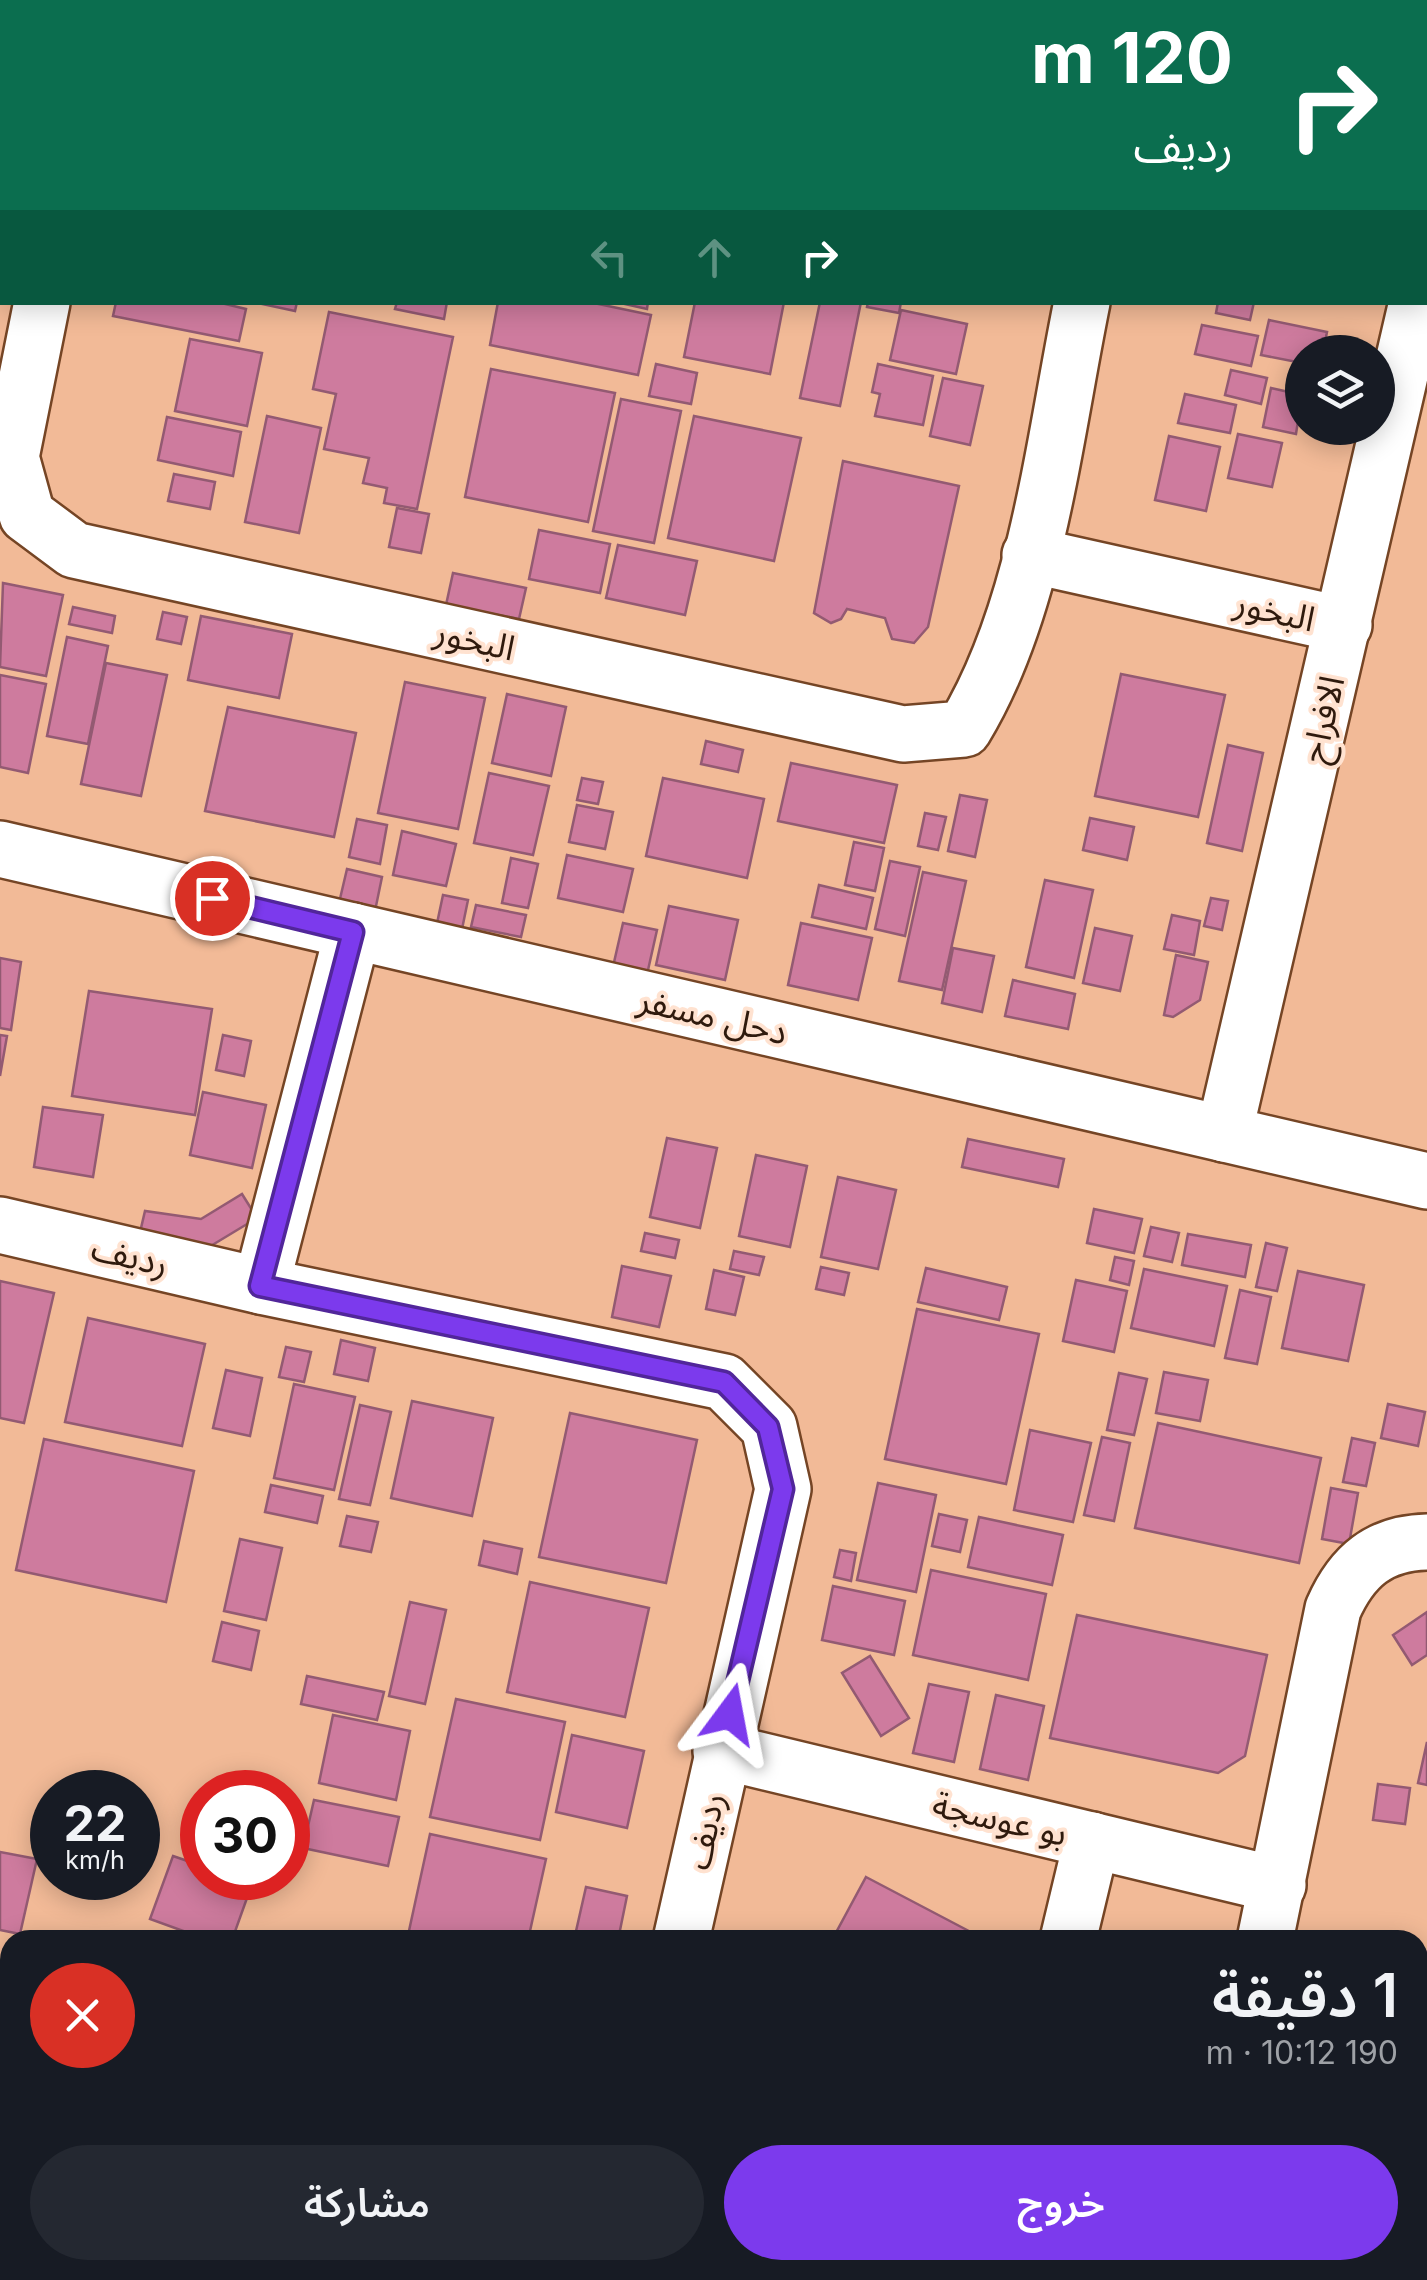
<!DOCTYPE html>
<html lang="ar">
<meta charset="utf-8">
<style>
body{margin:0;font-family:Inter,"Noto Sans Arabic",sans-serif;background:#242831;color:#f1f3f6;direction:rtl;height:100vh;display:flex;flex-direction:column;font-size:38px;white-space:nowrap}
*{box-sizing:border-box;margin:0}
p{font-size:32px;color:#9ea1a6}
.icon{flex:none;width:55px;height:55px;fill:none;stroke:currentColor;stroke-width:2;stroke-linecap:round;stroke-linejoin:round}
.map{position:relative;flex:1;overflow:hidden;direction:ltr}
.panel{position:absolute;left:0px;top:1930px;width:1428px;height:350px;display:flex;flex-direction:column;background:#171b24;border-radius:30px 30px 0 0;box-shadow:0 5px 25px #0003;direction:rtl}
.panel>*{flex:none}
.banner{position:absolute;left:0px;top:0px;width:1428px;height:305px;box-shadow:0 5px 25px #0003;direction:rtl;background:#0b6e4f;color:#fff;overflow:hidden}
.tools{position:absolute;left:1285px;top:335px;display:grid;gap:20px}
.tools a{display:grid;place-items:center;width:110px;height:110px;border-radius:50%;background:#171b24;box-shadow:0 5px 25px #0003;font-size:50px}
.speed{position:absolute;left:30px;top:1770px;display:flex;gap:20px;font-size:50px;font-weight:700;text-align:center}
.speed>*{display:grid;place-content:center;width:130px;height:130px;border-radius:50%;background:#171b24;box-shadow:0 5px 25px #0003;line-height:1}
.speed small{font-size:25px;font-weight:400}
.speed .limit{border:15px solid #d22;background:#fff;color:#111}
.pin{position:absolute;display:grid;place-items:center;width:85px;height:85px;color:#fff;margin:-42px;border:5px solid #fff;border-radius:50%;box-shadow:0 2px 10px #0007}
.me{position:absolute;width:110px;margin:-55px;rotate:13deg;stroke-linejoin:round;filter:drop-shadow(0 0 8px #0008)}
.turn{display:flex;align-items:center;gap:35px;height:210px;padding:0 30px;font-size:45px}
.turn .icon{width:130px;height:130px;stroke-width:2.5}
.turn b{display:block;font-size:70px;line-height:85px}
.lanes{display:flex;align-items:center;height:95px;padding:0 30px;background:#0003;justify-content:center;gap:50px;direction:ltr}
.lanes .off{opacity:.35}
.round{display:grid;place-items:center;flex:none;width:105px;height:105px;border-radius:52px;background:#242831}
.head{display:flex;align-items:center;justify-content:space-between;height:170px;padding:0 30px}
h1{font-size:60px;font-weight:600;line-height:75px}
.button{display:flex;gap:20px;margin-top:auto;padding:20px 30px}
.button a{flex:1;height:115px;border-radius:60px;background:#7c3aed;color:#fff;font-size:40px;font-weight:600;line-height:115px;text-align:center}
.button a+a{background:#242831;color:#f1f3f6}
.map>svg:first-child{display:block}
</style>
<div class="map">
<svg width="1427" height="2280" viewBox="0 0 1427 2280">
<rect width="100%" height="100%" fill="#f2ba97"/>
<!-- building -->
<g fill="#ce7b9e" stroke="#935a72" stroke-width="2.5">
<path d="M645,0H687L703,2H645Z"/>
<path d="M885,0H994L992,2Z"/>
<path d="M0,28H2L0,96Z"/>
<path d="M0,158H2L0,255Z"/>
<path d="M116,302H217L246,309L239,341L113,316Z"/>
<path d="M253,302H297L295,311Z"/>
<path d="M397,302H447L444,319L395,309Z"/>
<path d="M498,302H589L651,315L638,375L490,345Z"/>
<path d="M616,302H648L647,309Z"/>
<path d="M695,302H784L770,374L684,357Z"/>
<path d="M820,302H861L840,406L800,398Z"/>
<path d="M868,302H901L899,313L867,307Z"/>
<path d="M1218,302H1254L1250,320L1216,313Z"/>
<path d="M901,310L967,324L956,374L890,360Z"/>
<path d="M329,312L453,337L417,509L384,503L387,488L363,483L369,458L324,449L336,394L313,389Z"/>
<path d="M1269,320L1327,332L1323,352H1302V363L1261,355Z"/>
<path d="M1202,325L1258,336L1251,366L1195,354Z"/>
<path d="M190,339L262,353L247,426L175,411Z"/>
<path d="M656,364L697,373L691,404L649,396Z"/>
<path d="M878,364L933,376L923,425L875,416L880,394L872,392Z"/>
<path d="M491,369L615,393L588,522L465,497Z"/>
<path d="M1231,370L1267,378L1261,404L1225,395Z"/>
<path d="M943,378L983,386L970,445L930,436Z"/>
<path d="M1271,388L1302,395L1296,434L1263,427Z"/>
<path d="M1185,394L1236,405L1230,433L1178,423Z"/>
<path d="M621,399L681,411L654,543L593,531Z"/>
<path d="M267,416L321,428L299,533L245,522Z"/>
<path d="M694,416L801,438L774,561L668,538Z"/>
<path d="M167,417L241,432L233,476L158,460Z"/>
<path d="M1238,434L1282,443L1272,487L1228,478Z"/>
<path d="M1169,436L1220,447L1206,511L1155,500Z"/>
<path d="M843,461L959,486L928,627L914,643L892,639L885,618L847,609L841,619L831,623L814,613Z"/>
<path d="M174,474L215,482L210,509L168,501Z"/>
<path d="M397,508L429,514L421,553L389,547Z"/>
<path d="M539,530L610,544L600,593L529,579Z"/>
<path d="M618,545L697,561L685,615L606,598Z"/>
<path d="M453,573L526,588L519,619L446,605Z"/>
<path d="M3,583L63,595L46,676L0,667Z"/>
<path d="M73,607L115,616L112,633L69,624Z"/>
<path d="M163,612L187,617L181,644L157,639Z"/>
<path d="M201,616L292,634L279,698L188,680Z"/>
<path d="M67,637L108,646L88,744L47,736Z"/>
<path d="M106,663L167,675L141,796L81,784Z"/>
<path d="M1121,674L1225,695L1198,817L1095,796Z"/>
<path d="M0,675L46,684L28,773L0,767Z"/>
<path d="M405,682L485,698L458,829L378,813Z"/>
<path d="M507,694L566,707L551,776L492,763Z"/>
<path d="M228,707L356,733L334,837L205,811Z"/>
<path d="M706,741L743,750L738,772L701,764Z"/>
<path d="M1228,745L1263,753L1242,851L1207,843Z"/>
<path d="M791,763L897,785L884,843L778,821Z"/>
<path d="M489,773L549,786L533,855L474,843Z"/>
<path d="M582,778L603,782L598,804L577,800Z"/>
<path d="M663,778L764,799L747,878L646,856Z"/>
<path d="M960,795L987,800L975,857L948,851Z"/>
<path d="M577,805L613,812L605,849L569,842Z"/>
<path d="M925,813L946,817L938,850L918,846Z"/>
<path d="M1090,818L1134,827L1127,860L1083,850Z"/>
<path d="M357,819L387,825L380,864L349,857Z"/>
<path d="M402,831L456,844L446,886L393,875Z"/>
<path d="M854,842L884,848L875,891L845,885Z"/>
<path d="M567,855L633,869L623,912L558,898Z"/>
<path d="M511,858L538,864L528,908L502,903Z"/>
<path d="M890,861L920,867L905,936L875,929Z"/>
<path d="M347,869L382,877L375,911L339,903Z"/>
<path d="M923,872L966,881L942,990L899,981Z"/>
<path d="M1045,880L1093,890L1074,978L1026,967Z"/>
<path d="M819,885L873,898L866,929L812,917Z"/>
<path d="M443,895L468,900L461,934L436,928Z"/>
<path d="M1211,898L1228,901L1222,930L1204,926Z"/>
<path d="M476,905L526,915L521,937L471,927Z"/>
<path d="M669,906L738,920L725,980L656,965Z"/>
<path d="M1172,915L1200,921L1194,955L1164,949Z"/>
<path d="M623,923L657,930L646,979L612,971Z"/>
<path d="M801,923L872,938L858,1000L788,985Z"/>
<path d="M1095,928L1132,936L1120,991L1083,983Z"/>
<path d="M953,948L994,956L982,1012L942,1003Z"/>
<path d="M1176,955L1208,962L1200,1000L1173,1017L1164,1015Z"/>
<path d="M0,958L21,962L11,1030L0,1028Z"/>
<path d="M1013,980L1075,994L1068,1029L1005,1016Z"/>
<path d="M89,991L212,1009L195,1115L72,1096Z"/>
<path d="M0,1035L7,1036L0,1076Z"/>
<path d="M223,1035L251,1041L244,1076L216,1070Z"/>
<path d="M203,1092L266,1105L252,1168L190,1155Z"/>
<path d="M43,1107L103,1115L93,1177L34,1167Z"/>
<path d="M667,1138L717,1148L700,1228L650,1217Z"/>
<path d="M968,1139L1064,1159L1058,1187L962,1167Z"/>
<path d="M756,1155L807,1166L790,1247L739,1236Z"/>
<path d="M838,1177L896,1190L878,1269L821,1257Z"/>
<path d="M242,1194L257,1218L209,1247L138,1241L145,1211L201,1219Z"/>
<path d="M1094,1209L1142,1219L1134,1253L1087,1243Z"/>
<path d="M1151,1227L1179,1233L1172,1262L1144,1256Z"/>
<path d="M645,1233L679,1240L675,1258L641,1251Z"/>
<path d="M1188,1234L1251,1245L1245,1277L1182,1265Z"/>
<path d="M1266,1243L1287,1248L1277,1291L1256,1287Z"/>
<path d="M734,1251L764,1257L759,1275L730,1269Z"/>
<path d="M1115,1257L1134,1261L1129,1285L1110,1280Z"/>
<path d="M622,1266L671,1276L659,1327L612,1317Z"/>
<path d="M821,1267L849,1273L844,1295L816,1289Z"/>
<path d="M926,1268L1007,1287L999,1320L918,1302Z"/>
<path d="M1144,1269L1227,1286L1214,1346L1131,1328Z"/>
<path d="M714,1270L744,1277L735,1315L706,1309Z"/>
<path d="M1298,1271L1364,1285L1348,1361L1282,1348Z"/>
<path d="M1076,1280L1127,1291L1114,1352L1063,1341Z"/>
<path d="M0,1281L54,1293L24,1423L0,1418Z"/>
<path d="M1240,1290L1271,1297L1257,1364L1225,1358Z"/>
<path d="M917,1309L1039,1334L1006,1484L885,1459Z"/>
<path d="M88,1318L205,1344L182,1446L65,1422Z"/>
<path d="M341,1340L375,1348L368,1381L334,1374Z"/>
<path d="M286,1347L311,1352L304,1382L279,1377Z"/>
<path d="M226,1370L262,1378L250,1436L213,1428Z"/>
<path d="M1164,1372L1208,1380L1200,1421L1156,1413Z"/>
<path d="M1119,1373L1147,1379L1134,1435L1107,1430Z"/>
<path d="M294,1384L355,1397L334,1490L274,1478Z"/>
<path d="M412,1401L493,1418L472,1516L391,1498Z"/>
<path d="M1388,1404L1425,1412L1418,1446L1381,1438Z"/>
<path d="M360,1405L391,1412L370,1505L339,1499Z"/>
<path d="M570,1413L697,1440L666,1583L539,1557Z"/>
<path d="M1158,1423L1321,1458L1299,1563L1135,1528Z"/>
<path d="M1030,1430L1091,1443L1073,1522L1014,1510Z"/>
<path d="M1102,1437L1130,1443L1114,1521L1084,1515Z"/>
<path d="M1352,1438L1375,1443L1366,1486L1343,1482Z"/>
<path d="M44,1439L194,1471L166,1602L16,1570Z"/>
<path d="M878,1483L936,1495L916,1592L857,1580Z"/>
<path d="M271,1485L323,1496L317,1523L265,1512Z"/>
<path d="M1331,1488L1358,1493L1349,1544L1322,1539Z"/>
<path d="M939,1514L967,1520L960,1552L932,1546Z"/>
<path d="M347,1516L378,1522L371,1552L340,1546Z"/>
<path d="M979,1517L1063,1535L1052,1585L968,1567Z"/>
<path d="M240,1539L282,1548L266,1620L224,1611Z"/>
<path d="M484,1541L522,1549L517,1574L479,1565Z"/>
<path d="M840,1550L856,1553L851,1581L834,1577Z"/>
<path d="M931,1570L1046,1594L1028,1680L913,1655Z"/>
<path d="M530,1582L649,1608L625,1717L507,1692Z"/>
<path d="M833,1586L905,1601L894,1655L822,1640Z"/>
<path d="M410,1602L446,1610L425,1704L389,1696Z"/>
<path d="M1427,1612V1655L1412,1665L1393,1635Z"/>
<path d="M1077,1615L1267,1655L1245,1756L1218,1773L1050,1738Z"/>
<path d="M222,1622L259,1631L251,1670L213,1661Z"/>
<path d="M870,1656L909,1718L881,1736L842,1673Z"/>
<path d="M307,1676L384,1692L377,1720L301,1704Z"/>
<path d="M929,1684L969,1692L954,1762L913,1753Z"/>
<path d="M996,1695L1044,1706L1028,1780L980,1769Z"/>
<path d="M456,1699L565,1722L540,1840L430,1817Z"/>
<path d="M333,1715L410,1731L396,1800L319,1783Z"/>
<path d="M572,1735L644,1751L627,1828L556,1812Z"/>
<path d="M1427,1742V1785L1418,1783Z"/>
<path d="M1378,1784L1410,1788L1405,1824L1373,1820Z"/>
<path d="M314,1800L399,1817L388,1866L303,1848Z"/>
<path d="M430,1834L546,1859L528,1940H407Z"/>
<path d="M0,1852L37,1859L20,1934L0,1930Z"/>
<path d="M173,1856L202,1866V1878H234L252,1884L232,1940H208L150,1919Z"/>
<path d="M866,1877L986,1940H832Z"/>
<path d="M586,1887L627,1896L618,1940H574Z"/>
<path d="M1418,1950L1427,1952V2052L1418,2050Z"/>
<path d="M1418,2062L1427,2064V2257L1418,2255Z"/>
<path d="M0,2107L10,2109V2229L0,2227Z"/>
<path d="M180,2270H297L294,2280H212Z"/>
<path d="M341,2270H375L373,2280H339Z"/>
<path d="M478,2270H564L562,2280H475Z"/>
<path d="M1068,2270H1106L1146,2278L1066,2280Z"/>
</g>
<g fill="none" stroke-linecap="round" stroke-linejoin="round">
<defs>
<g id="minor">
<path d="M104,2V0"/>
<path d="M1151,2V0"/>
<path d="M42,302L11,457L27,515L74,550L903,734L964,729C1037,609 1054,439 1082,302"/>
<path d="M1030,555L1344,625"/>
<path d="M0,849L1427,1181"/>
<path d="M1224,1134L1417,302"/>
<path d="M0,1225L261,1286L724,1382L769,1427L783,1489L681,1940"/>
<path d="M261,1286L353,931"/>
<path d="M721,1751L1278,1885"/>
<path d="M1068,1940L1092,1840"/>
<path d="M1265,1940L1333,1609C1352,1566 1379,1543 1427,1542"/>
<path d="M0,2006L10,2008"/>
<path d="M1234,2270L1274,2280"/>
<path d="M36,2280L44,2270"/>
<path d="M1191,2280L1193,2270"/>
</g>
</defs>
<!-- minor casing -->
<use href="#minor" stroke="#754525" stroke-width="60"/>
<!-- minor -->
<use href="#minor" stroke="#fff" stroke-width="55"/>
</g>
<g fill="none" stroke-linecap="round" stroke-linejoin="round">
<defs>
<path id="route" d="M212,898L353,932L260,1286L724,1382L768,1427L783,1489L730,1714"/>
</defs>
<!-- route casing -->
<use href="#route" stroke="#51269a" stroke-width="25"/>
<!-- route -->
<use href="#route" stroke="#7c3aed" stroke-width="18"/>
</g>
<g text-anchor="middle" dominant-baseline="central" stroke-width="8" stroke-linejoin="round" paint-order="stroke">
<!-- street labels -->
<g font-size="35" fill="#2f1a0d" stroke="#ffe2d0">
<text transform="translate(1275 610) rotate(13)">البخور</text>
<text transform="translate(475 639) rotate(13)">البخور</text>
<text transform="translate(1322 719) rotate(-77)">الافراح</text>
<text transform="translate(713 1015) rotate(13)">دحل مسفر</text>
<text transform="translate(130 1255) rotate(13)">رديف</text>
<text transform="translate(1000 1818) rotate(13)">بو عوسجة</text>
<text transform="translate(704 1831) rotate(-78)">رديف</text>
</g>
</g>
</svg>
<div class="tools">
<a><svg class="icon" aria-label="layers" viewBox="0 0 24 24"><path d="M12 4l9 5-9 5-9-5zM3 14l9 5 9-5"/></svg></a>
</div>
<div class="speed"><div>22<small>km/h</small></div><div class="limit">30</div></div>
<div class="pin" style="left:212px;top:898px;background:#d93025"><svg class="icon" aria-label="arrive" viewBox="0 0 24 24"><path d="M6 21V4h12l-3 4 3 4H6"/></svg></div>
<svg class="me" style="left:730px;top:1714px" viewBox="-20 -20 40 40"><path d="M0-17L14 15 0 8-14 15z" fill="#7c3aed" stroke="#fff" stroke-width="4"/></svg>
<div class="banner">
<div class="turn"><svg class="icon" aria-label="right" viewBox="0 0 24 24"><path d="M7 20v-9h11M14 6l5 5-5 5"/></svg><div><b>120 m</b>رديف</div></div>
<div class="lanes"><svg class="icon off" aria-label="left" viewBox="0 0 24 24"><path d="M17 20v-9H6M10 6l-5 5 5 5"/></svg><svg class="icon off" aria-label="ahead" viewBox="0 0 24 24"><path d="M12 20V5M6 11l6-6 6 6"/></svg><svg class="icon" aria-label="right" viewBox="0 0 24 24"><path d="M7 20v-9h11M14 6l5 5-5 5"/></svg></div>
</div>
<section class="panel">
<div class="head"><div><h1>1 دقيقة</h1><p>190 m · 10:12</p></div><a class="round" style="background:#d93025;color:#fff"><svg class="icon" aria-label="close" viewBox="0 0 24 24"><path d="M6 6l12 12M18 6L6 18"/></svg></a></div>
<div class="button"><a>خروج</a><a>مشاركة</a></div>
</section>
</div>
